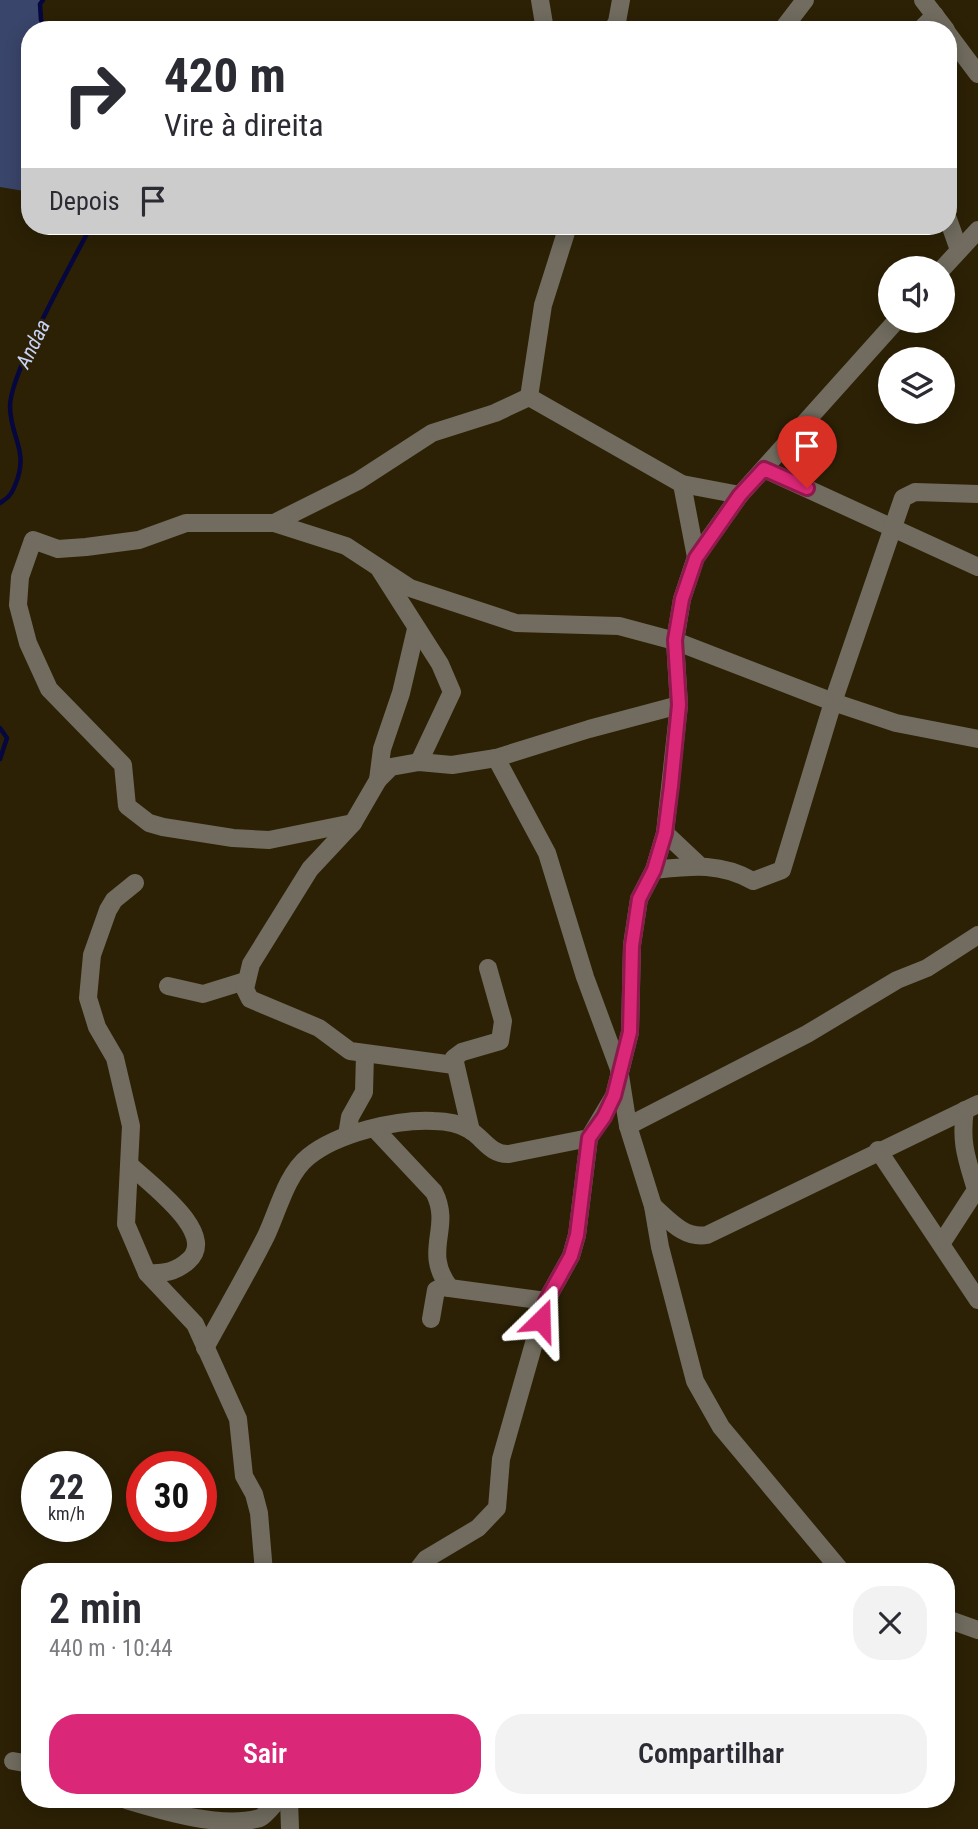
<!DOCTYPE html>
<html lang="pt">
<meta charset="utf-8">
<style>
body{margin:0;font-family:"Roboto Condensed",sans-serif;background:#f2f2f3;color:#2b2b33;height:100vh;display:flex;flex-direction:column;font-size:26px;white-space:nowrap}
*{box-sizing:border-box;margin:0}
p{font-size:23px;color:#7c7c81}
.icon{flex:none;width:38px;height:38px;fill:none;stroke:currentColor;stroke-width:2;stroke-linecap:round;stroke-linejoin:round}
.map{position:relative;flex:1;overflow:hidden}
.panel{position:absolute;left:21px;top:1563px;width:934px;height:245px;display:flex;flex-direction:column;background:#fff;border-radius:28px;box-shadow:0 4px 18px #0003}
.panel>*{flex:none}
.top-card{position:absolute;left:21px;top:21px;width:936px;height:214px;border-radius:28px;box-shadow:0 4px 18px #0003;background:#fff;color:#2b2b33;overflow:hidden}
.tools{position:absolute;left:878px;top:256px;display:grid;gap:14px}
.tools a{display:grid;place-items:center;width:77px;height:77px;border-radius:50%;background:#fff;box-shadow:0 4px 18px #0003;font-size:35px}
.speed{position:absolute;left:21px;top:1451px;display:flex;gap:14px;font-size:35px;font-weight:700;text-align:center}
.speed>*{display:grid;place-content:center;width:91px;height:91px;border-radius:50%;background:#fff;box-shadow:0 4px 18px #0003;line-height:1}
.speed small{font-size:18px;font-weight:400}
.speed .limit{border:10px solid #d22;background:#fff;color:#111}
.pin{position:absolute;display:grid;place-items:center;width:60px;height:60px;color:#fff;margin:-72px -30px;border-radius:50% 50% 50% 0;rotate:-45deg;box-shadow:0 0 7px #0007}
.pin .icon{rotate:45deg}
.me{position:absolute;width:77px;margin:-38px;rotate:22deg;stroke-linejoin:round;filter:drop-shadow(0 0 5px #0008)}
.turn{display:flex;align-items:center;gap:24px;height:147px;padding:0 28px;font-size:32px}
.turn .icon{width:91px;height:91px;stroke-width:2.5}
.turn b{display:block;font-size:49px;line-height:60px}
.then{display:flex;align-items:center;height:66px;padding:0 28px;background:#0003;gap:14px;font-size:26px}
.round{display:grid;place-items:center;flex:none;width:74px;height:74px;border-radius:28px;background:#f2f2f3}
.summary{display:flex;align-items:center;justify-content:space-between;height:119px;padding:0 28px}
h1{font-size:42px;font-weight:600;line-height:52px}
.primary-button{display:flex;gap:14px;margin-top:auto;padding:14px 28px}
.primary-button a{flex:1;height:80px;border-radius:28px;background:#db2777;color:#fff;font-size:28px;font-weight:600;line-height:80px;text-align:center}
.primary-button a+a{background:#f2f2f3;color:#2b2b33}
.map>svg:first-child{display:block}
</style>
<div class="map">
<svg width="978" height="1829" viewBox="0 0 978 1829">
<rect width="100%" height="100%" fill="#2c2105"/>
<!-- green -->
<path fill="#3a456b" d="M0,0H43C36,9 42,21 47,30H30V192L0,187Z"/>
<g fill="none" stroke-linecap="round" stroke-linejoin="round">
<!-- stream -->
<g stroke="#07073f" stroke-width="4.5">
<path d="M43,0L40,4L41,20L47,30"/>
<path d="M0,503C10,497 12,493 16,483C29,450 10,437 10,406C10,373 73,261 91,226"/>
<path d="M0,728L7,738L0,759"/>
</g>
<!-- minor -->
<g stroke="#716c5f" stroke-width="18">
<path d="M540,0L545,30"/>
<path d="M923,0L946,30"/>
<path d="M612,30L617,22L621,0"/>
<path d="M782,30L805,0"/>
<path d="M920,30L935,15"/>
<path d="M948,34L978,74"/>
<path d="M948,219L959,250"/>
<path d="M943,268L978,230"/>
<path d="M529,397L682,484L740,495"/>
<path d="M529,397L543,305L568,226"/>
<path d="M764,469L978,567"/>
<path d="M682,484L696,557"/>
<path d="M274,523L346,546L410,588L516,623L619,626L675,641L833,702L896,723L978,739"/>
<path d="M380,570L440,664L452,692L419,762"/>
<path d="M496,758L547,853L585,977L619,1069L628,1126L653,1206L660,1247L695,1381L721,1427L842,1572"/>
<path d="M378,780L382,749L401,693L416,629"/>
<path d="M353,823L269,840L233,838L163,827L149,823L127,806L123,765L49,689L28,643L18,605L20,577L33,540L58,549L86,547L139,540L186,523H274L358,481L432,433L495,413L529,397"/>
<path d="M665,833L699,865"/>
<path d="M654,870C691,866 720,862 753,881L782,870L833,702L903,498L915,492L978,494"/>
<path d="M135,883L114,900L108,910L92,955L88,998L97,1027L115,1058L131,1126L126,1224L147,1273L195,1324L238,1419L244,1476L254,1494L259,1513L264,1572"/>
<path d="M168,986L203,994L245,981"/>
<path d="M454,1065L350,1051L319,1028L250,999L245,989L251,964L310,869L353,823L378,780L391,767L419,762L452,765L496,758L589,729L679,705"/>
<path d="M628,1126L807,1034L897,980L927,968L978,935"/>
<path d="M375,1129L434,1192C453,1229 421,1250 450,1288"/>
<path d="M471,1131L454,1058L462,1052L500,1041L503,1021L488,968"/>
<path d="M347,1135L350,1117L364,1092L365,1054"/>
<path d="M878,1150L978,1300"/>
<path d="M130,1165C148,1183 220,1234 188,1261C176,1272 163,1274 147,1273"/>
<path d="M653,1206C669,1220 684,1239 707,1235L978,1104"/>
<path d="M941,1244L976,1190C967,1159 960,1143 965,1110"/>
<path d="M431,1319L436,1290L442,1287L546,1301"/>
<path d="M205,1348C225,1311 247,1274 266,1236C278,1211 286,1175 308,1157C337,1133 397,1119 434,1121C446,1121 460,1124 470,1130C484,1139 491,1155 509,1154L589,1138L614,1096L630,1032L632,945L639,899L654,870L665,833L679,705L675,641L682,599L696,557L740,495L897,320"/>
<path d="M416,1572L426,1559L478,1528L497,1508L501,1459L546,1301L571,1256L577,1235L589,1138"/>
<path d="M947,1619L978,1630"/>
<path d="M13,1761L30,1764"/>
<path d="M123,1799C163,1811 220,1829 260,1818C267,1814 273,1805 279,1799"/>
<path d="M289,1799L290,1829"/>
</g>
</g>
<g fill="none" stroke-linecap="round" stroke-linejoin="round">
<defs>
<path id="route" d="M541,1320L546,1301L571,1256L577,1235L589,1138L604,1117L614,1096L630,1032L632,946L639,899L654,870L665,833L671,786L679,705L675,640L682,599L696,558L740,495L764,469L807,488"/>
</defs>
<!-- route casing -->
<use href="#route" stroke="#8e194d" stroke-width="18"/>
<!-- route -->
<use href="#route" stroke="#db2777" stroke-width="12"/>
</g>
<g text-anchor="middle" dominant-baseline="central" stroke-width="5" stroke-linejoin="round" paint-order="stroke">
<!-- water labels -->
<g font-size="21" font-style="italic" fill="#c7d3f8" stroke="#2c2105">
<text transform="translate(33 344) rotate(-64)">Andaa</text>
</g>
</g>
</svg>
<div class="tools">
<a><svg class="icon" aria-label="sound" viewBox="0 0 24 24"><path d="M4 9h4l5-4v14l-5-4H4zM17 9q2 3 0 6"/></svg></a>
<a><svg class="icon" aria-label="layers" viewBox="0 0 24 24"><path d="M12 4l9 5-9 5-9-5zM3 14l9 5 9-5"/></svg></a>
</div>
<div class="speed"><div>22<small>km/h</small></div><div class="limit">30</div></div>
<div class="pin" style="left:807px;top:488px;background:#d93025"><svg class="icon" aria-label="arrive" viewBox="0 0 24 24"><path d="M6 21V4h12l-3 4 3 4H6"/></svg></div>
<svg class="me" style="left:541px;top:1320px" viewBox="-20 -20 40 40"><path d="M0-17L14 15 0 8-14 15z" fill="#db2777" stroke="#fff" stroke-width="4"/></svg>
<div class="top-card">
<div class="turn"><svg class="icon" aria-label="right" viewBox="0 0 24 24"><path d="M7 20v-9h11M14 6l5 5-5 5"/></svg><div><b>420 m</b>Vire à direita</div></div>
<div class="then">Depois<svg class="icon" aria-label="arrive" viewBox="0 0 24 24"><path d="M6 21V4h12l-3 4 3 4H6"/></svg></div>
</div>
<section class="panel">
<div class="summary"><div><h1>2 min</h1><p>440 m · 10:44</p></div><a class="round"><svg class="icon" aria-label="close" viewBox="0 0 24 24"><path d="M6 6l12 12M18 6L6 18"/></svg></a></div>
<div class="primary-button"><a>Sair</a><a>Compartilhar</a></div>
</section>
</div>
